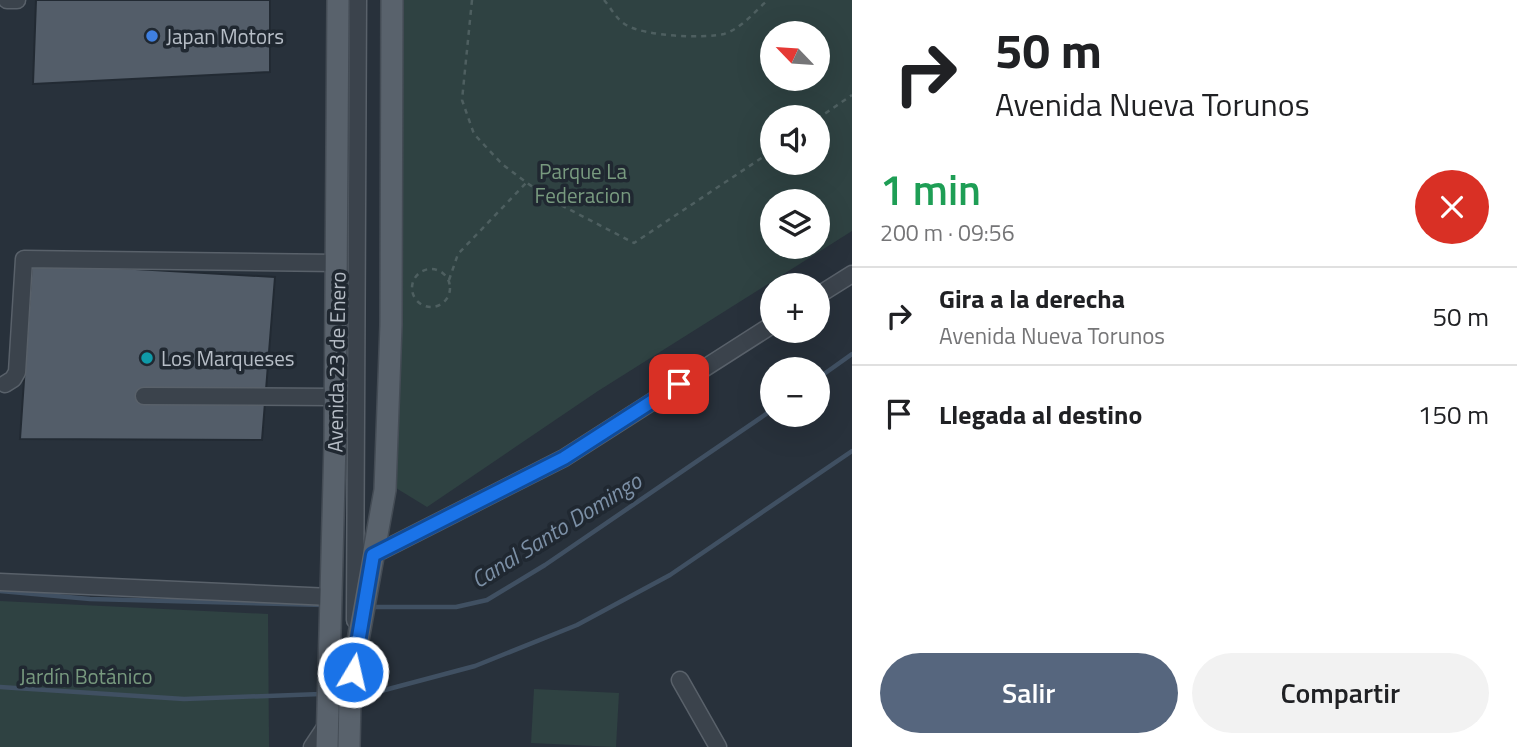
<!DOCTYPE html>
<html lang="es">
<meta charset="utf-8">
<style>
body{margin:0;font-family:"Titillium Web",sans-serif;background:#f2f2f2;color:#202124;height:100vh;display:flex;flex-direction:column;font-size:26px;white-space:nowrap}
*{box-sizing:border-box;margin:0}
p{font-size:23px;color:#757577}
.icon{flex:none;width:38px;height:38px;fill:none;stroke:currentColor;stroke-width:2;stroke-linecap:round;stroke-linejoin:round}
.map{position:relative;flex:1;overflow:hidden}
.details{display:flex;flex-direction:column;background:#fff;width:665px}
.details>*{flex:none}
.banner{background:#fff;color:#202124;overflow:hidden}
.needle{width:46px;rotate:295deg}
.tools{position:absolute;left:760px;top:21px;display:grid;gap:14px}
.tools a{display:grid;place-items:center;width:70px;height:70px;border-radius:50%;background:#fff;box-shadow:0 7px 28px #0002;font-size:35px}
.pin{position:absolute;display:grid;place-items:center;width:60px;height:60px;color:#fff;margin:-30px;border-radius:14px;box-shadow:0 4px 10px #0006}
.me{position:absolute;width:77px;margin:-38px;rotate:9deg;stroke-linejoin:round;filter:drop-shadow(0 0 5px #0008)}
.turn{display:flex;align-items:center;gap:24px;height:147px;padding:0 28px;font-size:32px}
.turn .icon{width:91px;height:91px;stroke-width:2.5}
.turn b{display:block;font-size:49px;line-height:60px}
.round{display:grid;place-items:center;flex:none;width:74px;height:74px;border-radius:37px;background:#f2f2f2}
.head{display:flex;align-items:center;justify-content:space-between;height:119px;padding:0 28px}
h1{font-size:42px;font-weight:600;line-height:52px;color:#1e9e55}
.action{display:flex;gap:14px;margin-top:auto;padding:14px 28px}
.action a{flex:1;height:80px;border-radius:42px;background:#56667e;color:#fff;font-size:28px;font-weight:600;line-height:80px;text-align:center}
.action a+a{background:#f2f2f2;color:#202124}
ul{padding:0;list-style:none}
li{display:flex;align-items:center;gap:21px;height:98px;padding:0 28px;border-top:2px solid #e0e0e0}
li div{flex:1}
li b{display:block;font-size:26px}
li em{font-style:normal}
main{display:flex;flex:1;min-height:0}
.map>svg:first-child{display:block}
</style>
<main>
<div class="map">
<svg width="852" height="747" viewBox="0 0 852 747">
<rect width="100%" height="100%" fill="#28313b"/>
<!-- green -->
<g fill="#2f4242" fill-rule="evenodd">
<path d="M401,0H852V231L598,391L427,507L396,488ZM772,33H817V79H772ZM772,117H817V163H772ZM772,201H817V247H772Z"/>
<path d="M0,601L268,614L269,747H0Z"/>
<path d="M534,689L619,693L616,747L531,743Z"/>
</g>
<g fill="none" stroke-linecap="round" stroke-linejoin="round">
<!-- stream -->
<g stroke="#405062" stroke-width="4.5">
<path d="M817,379L852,354"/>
<path d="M0,591L90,599L324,605"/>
<path d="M371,607H456L487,600L545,565L772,410"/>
<path d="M0,687L184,699L321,694"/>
<path d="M357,692L381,691L475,666L577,625L670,575L852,451"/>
</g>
</g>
<!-- building -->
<g fill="#535d69" stroke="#222a33" stroke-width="2">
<path d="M36,0H270V72L33,84Z"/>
<path d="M32,263L275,277L262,440L20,439Z"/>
</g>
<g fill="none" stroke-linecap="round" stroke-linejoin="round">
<defs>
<g id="minor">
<path d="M7,0H17"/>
<path d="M817,296L852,274"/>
<path d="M5,384L13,379L17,372L24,259L337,263"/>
<path d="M144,396L336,397"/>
<path d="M373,555L564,458L772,325"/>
<path d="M0,582L331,597"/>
<path d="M355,620L358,0"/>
<path d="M680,680L718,747"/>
<path d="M312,747L328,723"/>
</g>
<g id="major">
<path d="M327,747L335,442L338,0"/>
<path d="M349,747L350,698L355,657L385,490L391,325L392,0"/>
</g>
</defs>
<!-- minor casing -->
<use href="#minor" stroke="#59616a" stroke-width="19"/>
<!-- major casing -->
<use href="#major" stroke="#444c55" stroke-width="24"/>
<!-- path -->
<g stroke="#4e5f60" stroke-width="2.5" stroke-dasharray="5 5" stroke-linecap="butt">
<path d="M472,0L462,100L474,134L502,164L527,183L555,202L634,243L772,151"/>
<path d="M604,0C611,8 617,20 626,25C644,36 704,39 724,34C741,29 755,11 768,0"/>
<path d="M817,119L852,95"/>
<circle cx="431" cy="288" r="19"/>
<path d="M449,280L458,254L526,183"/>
</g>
<!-- minor -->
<use href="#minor" stroke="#3b434c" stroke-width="16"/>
<!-- major -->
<use href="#major" stroke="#59626c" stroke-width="21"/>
</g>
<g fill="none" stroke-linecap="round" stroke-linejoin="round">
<defs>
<path id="route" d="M353,672L373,555L564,458L679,384"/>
</defs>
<!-- route casing -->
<use href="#route" stroke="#114b97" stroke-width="18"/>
<!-- route -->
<use href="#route" stroke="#1a73e8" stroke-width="12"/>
</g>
<!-- markers -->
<circle fill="#3f7fe0" stroke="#202831" stroke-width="2.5" cx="152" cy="36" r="7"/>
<circle fill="#0f9aa8" stroke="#202831" stroke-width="2.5" cx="147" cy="358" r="7"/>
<g text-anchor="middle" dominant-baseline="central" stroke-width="7" stroke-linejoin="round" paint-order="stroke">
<!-- poi labels -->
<g font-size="21" fill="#b7bec7" stroke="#202831" text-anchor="start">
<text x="166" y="36">Japan Motors</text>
<text x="161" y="358">Los Marqueses</text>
</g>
<!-- park labels -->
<g font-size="21" fill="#789a7f" stroke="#202831">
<text x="583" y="171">Parque La<tspan x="583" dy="24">Federacion</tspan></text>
<text x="86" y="676">Jardín Botánico</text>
</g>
<!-- street labels -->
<g font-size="21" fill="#b7bec7" stroke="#202831">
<text transform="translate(336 362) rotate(-89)">Avenida 23 de Enero</text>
</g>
<!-- water labels -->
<g font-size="23" font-style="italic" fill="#7c90a6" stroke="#202831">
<text transform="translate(556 530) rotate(-32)">Canal Santo Domingo</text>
</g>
</g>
</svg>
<div class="tools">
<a><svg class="needle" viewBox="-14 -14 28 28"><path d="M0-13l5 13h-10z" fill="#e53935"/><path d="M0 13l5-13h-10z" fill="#757577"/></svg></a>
<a><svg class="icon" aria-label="sound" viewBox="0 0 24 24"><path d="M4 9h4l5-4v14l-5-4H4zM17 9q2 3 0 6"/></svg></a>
<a><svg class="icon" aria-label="layers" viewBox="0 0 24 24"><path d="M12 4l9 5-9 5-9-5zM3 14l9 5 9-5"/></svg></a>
<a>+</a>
<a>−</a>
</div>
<div class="pin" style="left:679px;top:384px;background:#d93025"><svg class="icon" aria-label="arrive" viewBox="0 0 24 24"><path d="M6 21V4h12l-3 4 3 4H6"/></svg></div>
<svg class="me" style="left:353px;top:672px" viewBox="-20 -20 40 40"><circle r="17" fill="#1a73e8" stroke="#fff" stroke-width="3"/><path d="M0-11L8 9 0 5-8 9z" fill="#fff"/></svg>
</div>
<section class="details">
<div class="banner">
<div class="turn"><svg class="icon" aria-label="right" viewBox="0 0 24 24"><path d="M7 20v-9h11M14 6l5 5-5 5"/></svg><div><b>50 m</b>Avenida Nueva Torunos</div></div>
</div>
<div class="head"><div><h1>1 min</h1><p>200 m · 09:56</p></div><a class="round" style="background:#d93025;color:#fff"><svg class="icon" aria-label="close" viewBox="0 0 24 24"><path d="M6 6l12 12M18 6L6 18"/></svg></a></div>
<ul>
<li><svg class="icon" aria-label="right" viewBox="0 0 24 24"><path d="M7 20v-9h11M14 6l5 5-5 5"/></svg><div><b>Gira a la derecha</b><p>Avenida Nueva Torunos</p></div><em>50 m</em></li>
<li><svg class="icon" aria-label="arrive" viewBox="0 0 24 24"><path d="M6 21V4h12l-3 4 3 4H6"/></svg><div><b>Llegada al destino</b></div><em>150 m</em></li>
</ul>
<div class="action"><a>Salir</a><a>Compartir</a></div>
</section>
</main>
